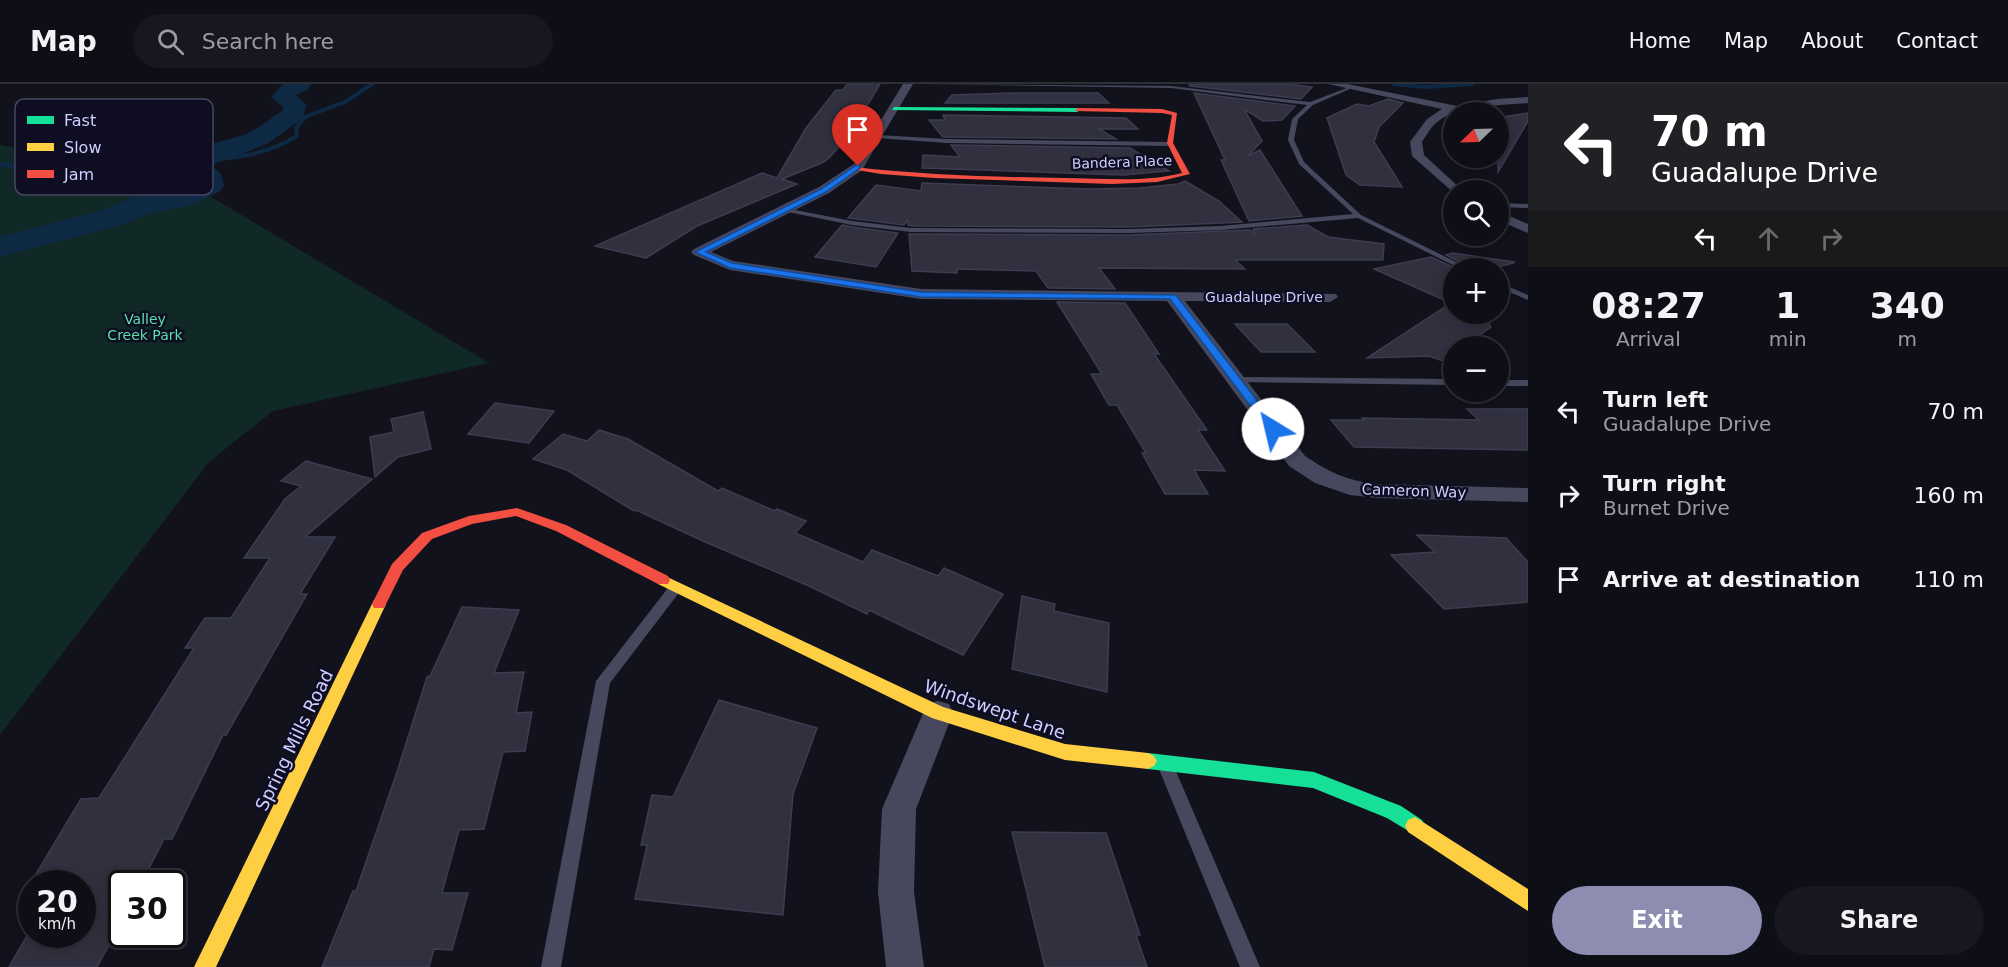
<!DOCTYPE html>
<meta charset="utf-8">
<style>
body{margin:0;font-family:"DejaVu Sans",sans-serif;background:#17171f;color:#f1f3f6;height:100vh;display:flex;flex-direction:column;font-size:22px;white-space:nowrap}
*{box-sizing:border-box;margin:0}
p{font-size:20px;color:#9b9ca1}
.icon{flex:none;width:33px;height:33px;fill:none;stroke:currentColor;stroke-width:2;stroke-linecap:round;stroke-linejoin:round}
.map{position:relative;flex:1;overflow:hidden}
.drawer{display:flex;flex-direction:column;background:#0e0e16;width:480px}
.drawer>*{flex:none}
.banner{background:#202124;color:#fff;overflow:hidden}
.needle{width:39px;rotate:247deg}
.buttons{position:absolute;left:1443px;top:18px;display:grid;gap:12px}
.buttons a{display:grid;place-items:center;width:66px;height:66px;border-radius:50%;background:#0e0e16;box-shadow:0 3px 15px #0003,0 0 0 2px #2e2e35;font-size:30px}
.speed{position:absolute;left:18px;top:786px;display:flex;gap:12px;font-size:30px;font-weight:700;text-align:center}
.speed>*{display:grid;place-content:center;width:78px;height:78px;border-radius:50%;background:#0e0e16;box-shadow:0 3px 15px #0003,0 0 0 2px #2e2e35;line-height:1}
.speed small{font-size:15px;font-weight:400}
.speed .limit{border:3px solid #111;border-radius:9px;background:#fff;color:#111}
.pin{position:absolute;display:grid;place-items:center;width:51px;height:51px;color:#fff;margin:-62px -26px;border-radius:50% 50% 50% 0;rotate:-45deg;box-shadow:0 0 6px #0007}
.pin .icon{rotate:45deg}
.me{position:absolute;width:66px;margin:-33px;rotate:324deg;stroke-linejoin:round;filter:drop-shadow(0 0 4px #0008)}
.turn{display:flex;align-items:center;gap:21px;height:126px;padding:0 24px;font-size:27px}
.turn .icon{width:78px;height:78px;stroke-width:2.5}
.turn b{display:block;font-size:42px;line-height:51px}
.lanes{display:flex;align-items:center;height:57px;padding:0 24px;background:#0003;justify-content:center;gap:30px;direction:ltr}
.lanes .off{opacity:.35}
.eta{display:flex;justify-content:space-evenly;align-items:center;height:102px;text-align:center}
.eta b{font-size:36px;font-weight:700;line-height:42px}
.cta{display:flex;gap:12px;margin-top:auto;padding:12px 24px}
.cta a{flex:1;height:69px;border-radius:36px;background:#8c8db0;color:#fff;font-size:24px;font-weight:700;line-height:69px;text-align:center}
.cta a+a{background:#17171f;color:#f1f3f6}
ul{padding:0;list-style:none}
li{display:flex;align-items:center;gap:18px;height:84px;padding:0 24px}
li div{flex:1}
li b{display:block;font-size:22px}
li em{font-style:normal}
header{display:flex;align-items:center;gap:36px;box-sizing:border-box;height:84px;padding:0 30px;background:#0e0e16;border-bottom:2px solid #2e2e35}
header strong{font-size:28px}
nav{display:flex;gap:33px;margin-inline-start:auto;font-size:21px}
.search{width:420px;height:54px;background:#17171f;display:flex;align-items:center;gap:15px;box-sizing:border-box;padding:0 21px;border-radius:33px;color:#9b9ca1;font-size:22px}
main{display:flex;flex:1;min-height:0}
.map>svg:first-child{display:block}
</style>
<header>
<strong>Map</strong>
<div class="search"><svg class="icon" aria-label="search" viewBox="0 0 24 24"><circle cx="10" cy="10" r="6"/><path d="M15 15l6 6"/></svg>Search here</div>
<nav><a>Home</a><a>Map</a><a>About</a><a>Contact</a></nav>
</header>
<main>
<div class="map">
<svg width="1528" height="883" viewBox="0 0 1528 883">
<rect width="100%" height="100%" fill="#12121d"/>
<!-- green -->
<path fill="#102826" d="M0,61L183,96L489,279L273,327L209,378L0,651Z"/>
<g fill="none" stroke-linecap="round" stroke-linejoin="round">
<!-- stream-far1 -->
<g stroke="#0d2943" stroke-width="4">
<path d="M1394,0L1426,3L1472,0"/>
<path d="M197,76C233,75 266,71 297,52L296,44L305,33L345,18L372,0"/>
</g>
<!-- stream -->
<g stroke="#0d2943" stroke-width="5">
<path d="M197,76L216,75"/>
<path d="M0,80L122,101L142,121"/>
</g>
<!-- river -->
<path fill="#0d2943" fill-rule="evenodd" d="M283,0H311L308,5L296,11L307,21L302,35L267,60L209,82C220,86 222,90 224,102L219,108L189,122L150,129L128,139L0,173V153L106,125L131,114L171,107L194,98L179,89L175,83C190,60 223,59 246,50C259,44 270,35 282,27L283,23L271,13Z"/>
</g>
<!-- building -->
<g fill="#30303f" stroke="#3d3c51" stroke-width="1.5">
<path d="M847,0H880L851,49L830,73L824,78L782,95L797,100L697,142L646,174L595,162L762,89L777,94L806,44L836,6H843Z"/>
<path d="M1189,0H1288L1312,3L1301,15L1190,2Z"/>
<path d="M1012,9H1098L1109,19H945L952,11Z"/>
<path d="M1194,9L1295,22L1282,36L1263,37L1244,25L1262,57L1248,72L1260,66L1302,132L1249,137L1221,76H1225Z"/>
<path d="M1388,15L1403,19L1379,43L1374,58L1402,103L1360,101L1346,91L1327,34L1357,20L1369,22Z"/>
<path d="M1528,29V37L1498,88V34Z"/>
<path d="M943,31L1126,34L1138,45H1099L1116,55L943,53L929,36H945Z"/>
<path d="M951,61L1130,64L1169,87L1123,91L922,84L923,71L960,73Z"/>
<path d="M1185,97L1219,117L1242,138L1129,143L911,142L908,141L907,136L904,141L848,134L876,101L921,107L922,99L1089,105L1140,104L1178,100Z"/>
<path d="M842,141L852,143L898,149L876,183L815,173Z"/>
<path d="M1307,141L1328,153L1384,160L1383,176H1235L1245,185L1099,184L1115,205L1048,204L1036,187L957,185V189L912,187L909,150L1129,151L1250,146L1255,150L1253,145Z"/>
<path d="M1453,169L1514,178V179L1492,184H1470L1446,171Z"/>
<path d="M1431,173L1455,184L1454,230H1483L1491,243L1464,262H1454V270L1443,277L1429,272L1367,274L1451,219L1374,185Z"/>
<path d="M1057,218L1125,219L1159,270H1154L1207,346H1198L1225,387L1194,386L1208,410H1165L1142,369H1146L1117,321H1109L1091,290H1102Z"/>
<path d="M1235,240H1287L1315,268H1261Z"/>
<path d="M495,319L554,327L529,359L468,350Z"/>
<path d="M1467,325H1528V366L1354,363L1331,336H1364L1362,334L1479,336Z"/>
<path d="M423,328L431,365L398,373L375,393L370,353L394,348L391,335Z"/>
<path d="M599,346L628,355L718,407L722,404L775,427L777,425L806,437L795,449L863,478L872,466L938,492L944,484L1003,510L963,571L869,526L867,530L809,502L703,457L636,426L634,427L567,386L533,375L563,350L587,357Z"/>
<path d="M306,377L372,395L305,453H335L300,510H307L226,651H223L172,755H164L141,800H122V837L97,883H9L28,850H82V800H30L81,715L99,714L194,564H185L205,534H231L270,474H244L285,415L301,402L281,397Z"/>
<path d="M1417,451L1506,454L1528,478V518L1444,525L1391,471L1435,468Z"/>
<path d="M1022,512L1055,520L1054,527L1109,539L1107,608L1012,585Z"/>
<path d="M462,523L519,526L494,589L524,588L516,629L532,628L525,667L503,668L484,745L459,746L442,809H468L452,866L434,865L429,883H322L353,807H356L398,685L427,593L430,592Z"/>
<path d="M719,616L817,644L793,710L783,831L635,815L647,761H641L652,711L673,713Z"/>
<path d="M1012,748L1106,749L1140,851H1136L1147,883H1045Z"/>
</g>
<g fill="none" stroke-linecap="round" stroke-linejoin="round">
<!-- lane -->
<g fill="#47485e" fill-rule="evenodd">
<path d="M923,0L1171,2L1310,18L1352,2V4L1313,21L1298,35L1294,56L1304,78L1361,131L1468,184H1459L1358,134L1221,146L1129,149L911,148L852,141L783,127V125L785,124L852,137L911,144L1129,145L1221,142L1353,130L1299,80L1288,56L1292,35L1307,21L1171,4Z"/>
<path d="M878,51L947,55L1170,58L1173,60L1170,62L947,59L876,54Z"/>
<path d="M1498,119L1528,120V124L1498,123Z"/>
<path d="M1498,198L1528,211V216L1498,203Z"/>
<path d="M1237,293L1454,295V301L1234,298L1232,296Z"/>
<rect x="1498" y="296" width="30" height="6"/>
<path d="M676,498L681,500L683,503L681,506L610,599L561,883H541L596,597L671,500Z"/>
<path d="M1167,678L1173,680L1175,685L1260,883H1240L1159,685L1161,680Z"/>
</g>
<!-- street -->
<g fill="#47485e" fill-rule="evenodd">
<path d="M903,0H913L862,86L829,109L711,168L733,177L921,205L1336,210L1338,213L1330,218L1185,217L1305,372C1331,389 1347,397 1378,400L1528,404V418L1378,414L1350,411L1315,399L1289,382L1167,217L921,215L730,186L694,171L691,168L694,165L819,103L854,80Z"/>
<path d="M1328,0H1347L1457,22L1497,15L1528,13V19C1502,21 1456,21 1436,39C1430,44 1426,52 1422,58L1424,71L1462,106H1454V109L1412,72L1410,58L1427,35L1442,25Z"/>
<path d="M1498,127L1528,140V149L1498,136Z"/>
<path d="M938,617L949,620L953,629L916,725L914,808L924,883H886L878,808L882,725L927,620Z"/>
</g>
<!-- fast -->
<g fill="#16e098" fill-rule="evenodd">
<path d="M894,23L1077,24L1080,26L1077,28L892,26Z"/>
<path d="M1148,669L1314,688L1401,722L1422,736L1425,742L1422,748L1415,751L1387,734L1313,704L1148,685L1142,682L1139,677L1142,672Z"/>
</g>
<!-- slow -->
<g fill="#ffcf43" fill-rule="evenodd">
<path d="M663,491L943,623L1065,660L1148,669L1154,672L1157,677L1154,682L1148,685L1065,676L932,634L658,500L656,496L658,492Z"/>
<path d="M379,515L384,516L386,520L216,883H194L372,520L374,516Z"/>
<path d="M1415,733L1528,805V827L1408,748L1405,742L1408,736Z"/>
</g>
<!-- jam -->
<g fill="#f24e42" fill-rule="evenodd">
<path d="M1077,24L1162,25L1177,29L1173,59L1190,90L1157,98L1112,100L934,94L881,90L851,85L854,83C924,91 994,93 1064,94C1104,94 1143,99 1182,89L1167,59L1172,31L1162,29L1075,27Z"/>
<path d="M517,424L566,441L668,492L670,496L668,500H658L556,447L516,432L472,440L432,455L403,486L384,524H374L372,520L392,480L422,449L469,432Z"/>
</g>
</g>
<!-- route -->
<path fill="#1a73e8" stroke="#114b97" stroke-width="1.5" d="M858,80L860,84L826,108L706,168L732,179L921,208L1176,211L1279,345L1277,347H1269L1170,215L921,213L730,184L695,168L821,105Z"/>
<g text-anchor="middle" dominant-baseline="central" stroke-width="5" stroke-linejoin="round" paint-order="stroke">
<!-- far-street labels -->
<g font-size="14" fill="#cecfff" stroke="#0e0d22">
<text transform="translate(1122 78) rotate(-2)">Bandera Place</text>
<text x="1264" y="213">Guadalupe Drive</text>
</g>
<!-- far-park labels -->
<g font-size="14" fill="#5adfad" stroke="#0e0d22">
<text x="145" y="235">Valley<tspan x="145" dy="16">Creek Park</tspan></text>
</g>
<!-- street labels -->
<g font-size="15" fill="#cecfff" stroke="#0e0d22">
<text transform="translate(1414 407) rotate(2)">Cameron Way</text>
</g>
<!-- near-street labels -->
<g font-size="18" fill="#cecfff" stroke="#0e0d22">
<text transform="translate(995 625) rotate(19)">Windswept Lane</text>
<text transform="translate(294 656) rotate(-64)">Spring Mills Road</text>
</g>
</g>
<!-- legend -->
<rect x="15" y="15" width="198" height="96" rx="9" fill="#0e0d22" stroke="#484764" stroke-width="1.5"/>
<rect x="27" y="32" width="27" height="8" fill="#16e098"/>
<rect x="27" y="59" width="27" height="8" fill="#ffcf43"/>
<rect x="27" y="86" width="27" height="8" fill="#f24e42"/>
<g font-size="16" fill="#cecfff">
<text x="64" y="42">Fast</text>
<text x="64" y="69">Slow</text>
<text x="64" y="96">Jam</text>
</g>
</svg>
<div class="buttons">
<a><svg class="needle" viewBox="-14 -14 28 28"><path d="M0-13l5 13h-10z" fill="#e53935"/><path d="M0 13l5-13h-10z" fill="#9b9ca1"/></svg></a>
<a><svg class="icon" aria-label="search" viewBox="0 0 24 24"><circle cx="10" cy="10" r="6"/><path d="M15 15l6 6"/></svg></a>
<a>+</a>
<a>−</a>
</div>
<div class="speed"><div>20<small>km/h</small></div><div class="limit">30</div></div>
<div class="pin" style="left:858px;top:82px;background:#d93025"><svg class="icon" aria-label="arrive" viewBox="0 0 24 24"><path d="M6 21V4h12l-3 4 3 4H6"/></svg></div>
<svg class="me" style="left:1273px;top:345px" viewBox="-20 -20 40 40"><circle r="19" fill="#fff"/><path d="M0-13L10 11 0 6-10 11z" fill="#1a73e8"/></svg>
</div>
<section class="drawer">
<div class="banner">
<div class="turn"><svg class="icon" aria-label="left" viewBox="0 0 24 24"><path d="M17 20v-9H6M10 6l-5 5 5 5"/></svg><div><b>70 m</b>Guadalupe Drive</div></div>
<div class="lanes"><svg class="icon" aria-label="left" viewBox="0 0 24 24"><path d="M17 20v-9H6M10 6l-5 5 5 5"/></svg><svg class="icon off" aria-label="ahead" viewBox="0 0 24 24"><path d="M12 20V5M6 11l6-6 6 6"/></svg><svg class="icon off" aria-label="right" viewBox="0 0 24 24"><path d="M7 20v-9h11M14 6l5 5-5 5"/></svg></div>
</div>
<div class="eta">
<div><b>08:27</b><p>Arrival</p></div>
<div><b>1</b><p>min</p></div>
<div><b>340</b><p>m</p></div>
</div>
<ul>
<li><svg class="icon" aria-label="left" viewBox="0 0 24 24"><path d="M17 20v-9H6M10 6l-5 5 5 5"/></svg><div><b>Turn left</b><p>Guadalupe Drive</p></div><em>70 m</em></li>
<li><svg class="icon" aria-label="right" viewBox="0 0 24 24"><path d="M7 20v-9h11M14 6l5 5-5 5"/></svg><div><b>Turn right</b><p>Burnet Drive</p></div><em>160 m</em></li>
<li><svg class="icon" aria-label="arrive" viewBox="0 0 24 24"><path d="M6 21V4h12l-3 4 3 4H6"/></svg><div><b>Arrive at destination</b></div><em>110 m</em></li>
</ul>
<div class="cta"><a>Exit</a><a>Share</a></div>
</section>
</main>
